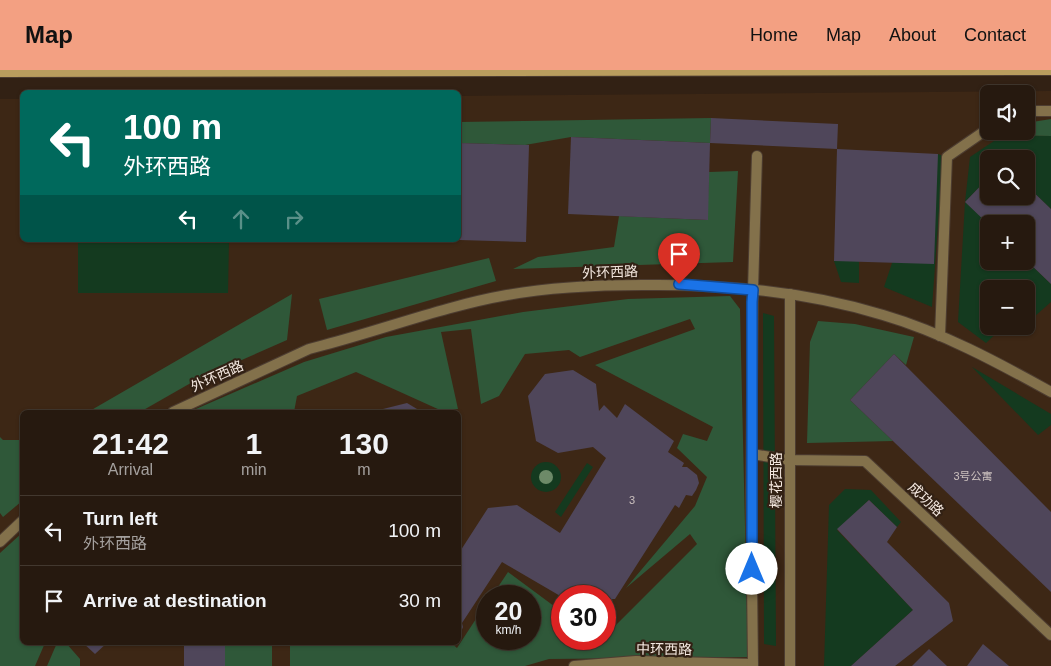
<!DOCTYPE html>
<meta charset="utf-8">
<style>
body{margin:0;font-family:Arial,"Noto Sans SC",sans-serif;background:#2e2218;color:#f1f3f6;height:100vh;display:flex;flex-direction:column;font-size:19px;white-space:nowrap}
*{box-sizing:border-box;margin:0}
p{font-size:16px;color:#a4a09e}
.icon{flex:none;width:28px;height:28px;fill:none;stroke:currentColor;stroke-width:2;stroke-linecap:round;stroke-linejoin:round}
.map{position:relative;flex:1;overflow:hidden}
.drawer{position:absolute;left:20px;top:340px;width:441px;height:235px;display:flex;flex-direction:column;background:#26190f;border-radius:8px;box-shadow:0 1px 4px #0004,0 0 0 1px #42382f}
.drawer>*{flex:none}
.top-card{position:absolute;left:20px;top:20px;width:441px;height:152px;border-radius:8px;box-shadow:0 1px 4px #0004,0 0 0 1px #42382f;background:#00695c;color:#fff;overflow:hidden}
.tools{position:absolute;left:980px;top:15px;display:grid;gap:10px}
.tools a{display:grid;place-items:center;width:55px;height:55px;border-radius:8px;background:#26190f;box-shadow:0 1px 4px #0004,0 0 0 1px #42382f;font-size:25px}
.speed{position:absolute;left:476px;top:515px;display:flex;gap:10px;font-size:25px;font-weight:700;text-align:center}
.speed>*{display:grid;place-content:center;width:65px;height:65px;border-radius:50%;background:#26190f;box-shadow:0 1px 4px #0004,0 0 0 1px #42382f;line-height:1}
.speed small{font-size:12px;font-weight:400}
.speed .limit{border:8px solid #d22;background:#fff;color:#111}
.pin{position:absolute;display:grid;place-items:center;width:42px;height:42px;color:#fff;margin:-51px -21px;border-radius:50% 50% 50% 0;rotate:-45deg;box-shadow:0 0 5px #0007}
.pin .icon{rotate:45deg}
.me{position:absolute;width:55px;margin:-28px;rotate:0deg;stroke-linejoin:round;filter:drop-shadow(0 0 4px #0008)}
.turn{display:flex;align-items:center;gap:18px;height:105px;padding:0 20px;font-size:22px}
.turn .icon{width:65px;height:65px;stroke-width:2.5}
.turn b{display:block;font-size:35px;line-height:42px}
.lanes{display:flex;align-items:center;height:48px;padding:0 20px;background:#0003;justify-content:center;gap:25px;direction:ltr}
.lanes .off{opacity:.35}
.eta{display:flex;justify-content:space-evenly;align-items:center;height:85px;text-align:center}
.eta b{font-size:30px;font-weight:700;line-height:35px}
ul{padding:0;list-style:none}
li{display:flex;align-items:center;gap:15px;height:70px;padding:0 20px;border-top:1px solid #42382f}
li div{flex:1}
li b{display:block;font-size:19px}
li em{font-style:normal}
header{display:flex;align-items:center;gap:30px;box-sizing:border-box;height:70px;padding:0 25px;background:#f3a082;color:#111}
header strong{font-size:24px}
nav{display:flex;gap:28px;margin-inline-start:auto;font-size:18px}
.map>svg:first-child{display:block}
</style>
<header>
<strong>Map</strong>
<nav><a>Home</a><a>Map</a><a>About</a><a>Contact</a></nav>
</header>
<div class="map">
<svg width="1051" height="596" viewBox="0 0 1051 596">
<rect width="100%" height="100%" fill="#322114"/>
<!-- built -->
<path fill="#3d2715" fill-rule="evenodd" d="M1051,21V596H0V29H22V170H459V26ZM989,24H1026V61H989ZM989,89H1026V126H989ZM989,154H1026V191H989ZM989,219H1026V256H989ZM22,342H459V572H22ZM488,526H530V569H488ZM562,526H605V569H562Z"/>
<!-- green -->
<g fill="#143a1f">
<path d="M1003,65L1051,66V139L1026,115V89H989V107L965,132L989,154V191L1026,190L1051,214V232L1026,254V219H989V256H1024L1019,261L1003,257L986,273L958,252L965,132L970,87Z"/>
<path d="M938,84L943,86L932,237L884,217L892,193Z"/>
<path d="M78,170H229L228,223H78Z"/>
<path d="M834,191H859V213L841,212Z"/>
<path d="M763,243L774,246L776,576L764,574Z"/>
<path d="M972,297L1051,344V355L1038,365Z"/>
<circle cx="546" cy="407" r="15"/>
<path d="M587,393L593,397L561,447L555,442Z"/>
<path d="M845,419L871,420L901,452L897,457L869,430L837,460L913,540L851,596H824L829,435Z"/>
</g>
<!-- forest -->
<g fill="#2f5839">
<path d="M711,48L710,73L571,67L525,75L459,73V52Z"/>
<path d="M1051,49V66L1003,65L1008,61H1026V53Z"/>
<path d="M738,101L733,192L513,199L538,187L614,177L619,146L707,150L709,102Z"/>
<path d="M489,188L496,211L327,260L319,229Z"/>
<path d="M292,224L287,270L196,310L140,342H88Z"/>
<path d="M730,226L740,239L748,587L549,589L525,596H290V573L450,572L457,578L487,532L488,569H530V526H492L508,502L562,542V569H605V556L614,557L697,474L690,464L626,518L695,436L707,407L677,378L683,364L707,371L713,357L595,295L695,259L690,249L580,287L569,280L525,284L499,326L481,334L471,259L441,262L458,339L440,340L356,302L297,326L294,342H189L304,292L386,267L523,242L628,229Z"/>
<path d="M818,251L855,254L914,267L906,295L894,284L850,330L893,371L807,373L810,272Z"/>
<path d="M0,367L3,370H22V431L3,447L0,443Z"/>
<path d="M22,463V572L45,573L35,596H0V483Z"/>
<path d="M57,573H66L80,589V596H47Z"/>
<rect x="225" y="573" width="47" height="23"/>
</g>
<!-- building -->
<g fill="#4f465a">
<path d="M711,48L838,54L837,79L938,84L934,194L834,191L837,79L710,73Z"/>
<path d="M571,67L710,73L708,150L568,144Z"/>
<path d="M459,73L529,75L526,172L459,170Z"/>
<path d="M989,107V126H1026V115L1051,139V214L1026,190V154H988L965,132Z"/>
<path d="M894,284L1051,442V522L850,330Z"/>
<path d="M573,300L596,314L599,341L604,335L617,348L625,334L674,371L668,382L684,393L682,397H687L697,405L699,413L696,420L692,426L686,425L679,438L675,435L615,529H612L614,539L611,545L605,548V526L562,527L502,492L462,553L463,557L459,567V483L488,438L517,435L560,463L606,388L593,377L558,383L536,371L528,326L545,304Z"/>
<path d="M407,333L422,342H381L383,339Z"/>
<path d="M869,430L897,457L887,472L949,533L953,551L895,596H851L913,540L837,459Z"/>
<path d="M82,572H108L95,584Z"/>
<rect x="184" y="572" width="41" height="24"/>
<path d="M983,574L1009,596H967Z"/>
<path d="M929,579L947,596H912Z"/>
</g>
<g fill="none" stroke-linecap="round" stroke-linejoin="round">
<defs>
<g id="lane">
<path d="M1026,41H1051"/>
<path d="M753,220L757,86"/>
<path d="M940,266L947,87L989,58"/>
<path d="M752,384L789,390L865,391L1051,565"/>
<path d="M574,596L636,591L753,594"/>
</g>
<g id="street">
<path d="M790,224V596"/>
<path d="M173,342L309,279L324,275C385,259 445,236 507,225C552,217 598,215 643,215C723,214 805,221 883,245C941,262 997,292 1051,322"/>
<path d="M0,472L22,451"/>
<path d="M753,596L751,422L753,220"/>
</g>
<path id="secondary" d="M0,2L1051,0"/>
</defs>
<!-- lane casing -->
<use href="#lane" stroke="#4d3d31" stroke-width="12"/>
<!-- street casing -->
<use href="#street" stroke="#4d3d31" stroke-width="12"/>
<!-- secondary casing -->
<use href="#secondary" stroke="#4d3d31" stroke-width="12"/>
<!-- lane -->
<use href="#lane" stroke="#83714b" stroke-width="10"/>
<!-- street -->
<use href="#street" stroke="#83714b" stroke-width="10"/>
<!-- secondary -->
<use href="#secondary" stroke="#b99d5e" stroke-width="10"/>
</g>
<!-- trees -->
<circle fill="#6d8a68" cx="546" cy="407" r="7"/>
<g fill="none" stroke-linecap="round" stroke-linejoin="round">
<defs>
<path id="route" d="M679,214L753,220L752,232V499"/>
</defs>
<!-- route casing -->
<use href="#route" stroke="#114b97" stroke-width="12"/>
<!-- route -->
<use href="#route" stroke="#1a73e8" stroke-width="9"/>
</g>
<g text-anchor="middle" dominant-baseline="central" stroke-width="4.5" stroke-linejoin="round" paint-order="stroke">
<!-- number labels -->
<g font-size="11" fill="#cbc0be">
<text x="973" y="406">3号公寓</text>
<text x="632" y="430">3</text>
</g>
<!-- street labels -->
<g font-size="14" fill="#f4e8e0" stroke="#322114">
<text transform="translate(610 202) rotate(-2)">外环西路</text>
<text transform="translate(217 306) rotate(-24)">外环西路</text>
<text transform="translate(776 410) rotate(-90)">樱花西路</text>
<text transform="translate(926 429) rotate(43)">成功路</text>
<text transform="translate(664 579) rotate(1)">中环西路</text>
</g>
</g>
</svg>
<div class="tools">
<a><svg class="icon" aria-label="sound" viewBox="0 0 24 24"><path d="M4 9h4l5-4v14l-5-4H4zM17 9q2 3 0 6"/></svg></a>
<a><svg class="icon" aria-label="search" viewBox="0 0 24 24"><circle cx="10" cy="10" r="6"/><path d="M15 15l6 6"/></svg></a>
<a>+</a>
<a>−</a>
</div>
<div class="speed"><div>20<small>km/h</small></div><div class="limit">30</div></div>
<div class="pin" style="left:679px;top:214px;background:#d93025"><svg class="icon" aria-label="arrive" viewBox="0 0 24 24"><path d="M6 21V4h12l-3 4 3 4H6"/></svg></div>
<svg class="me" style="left:752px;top:499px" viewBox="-20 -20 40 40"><circle r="19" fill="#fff"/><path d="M0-13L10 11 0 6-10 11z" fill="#1a73e8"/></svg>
<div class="top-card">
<div class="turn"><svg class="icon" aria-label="left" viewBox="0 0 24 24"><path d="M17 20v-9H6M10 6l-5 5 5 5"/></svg><div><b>100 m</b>外环西路</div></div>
<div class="lanes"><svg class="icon" aria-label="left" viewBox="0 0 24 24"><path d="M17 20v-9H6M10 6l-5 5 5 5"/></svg><svg class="icon off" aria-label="ahead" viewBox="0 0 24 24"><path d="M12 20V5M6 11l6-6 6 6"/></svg><svg class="icon off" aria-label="right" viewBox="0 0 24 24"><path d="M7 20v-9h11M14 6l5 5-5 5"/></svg></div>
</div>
<section class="drawer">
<div class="eta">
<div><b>21:42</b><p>Arrival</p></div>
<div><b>1</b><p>min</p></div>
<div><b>130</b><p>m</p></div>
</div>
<ul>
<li><svg class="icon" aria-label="left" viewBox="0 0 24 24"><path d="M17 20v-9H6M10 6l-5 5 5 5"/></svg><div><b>Turn left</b><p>外环西路</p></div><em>100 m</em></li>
<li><svg class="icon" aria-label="arrive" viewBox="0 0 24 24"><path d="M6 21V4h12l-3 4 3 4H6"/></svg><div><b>Arrive at destination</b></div><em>30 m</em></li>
</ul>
</section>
</div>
